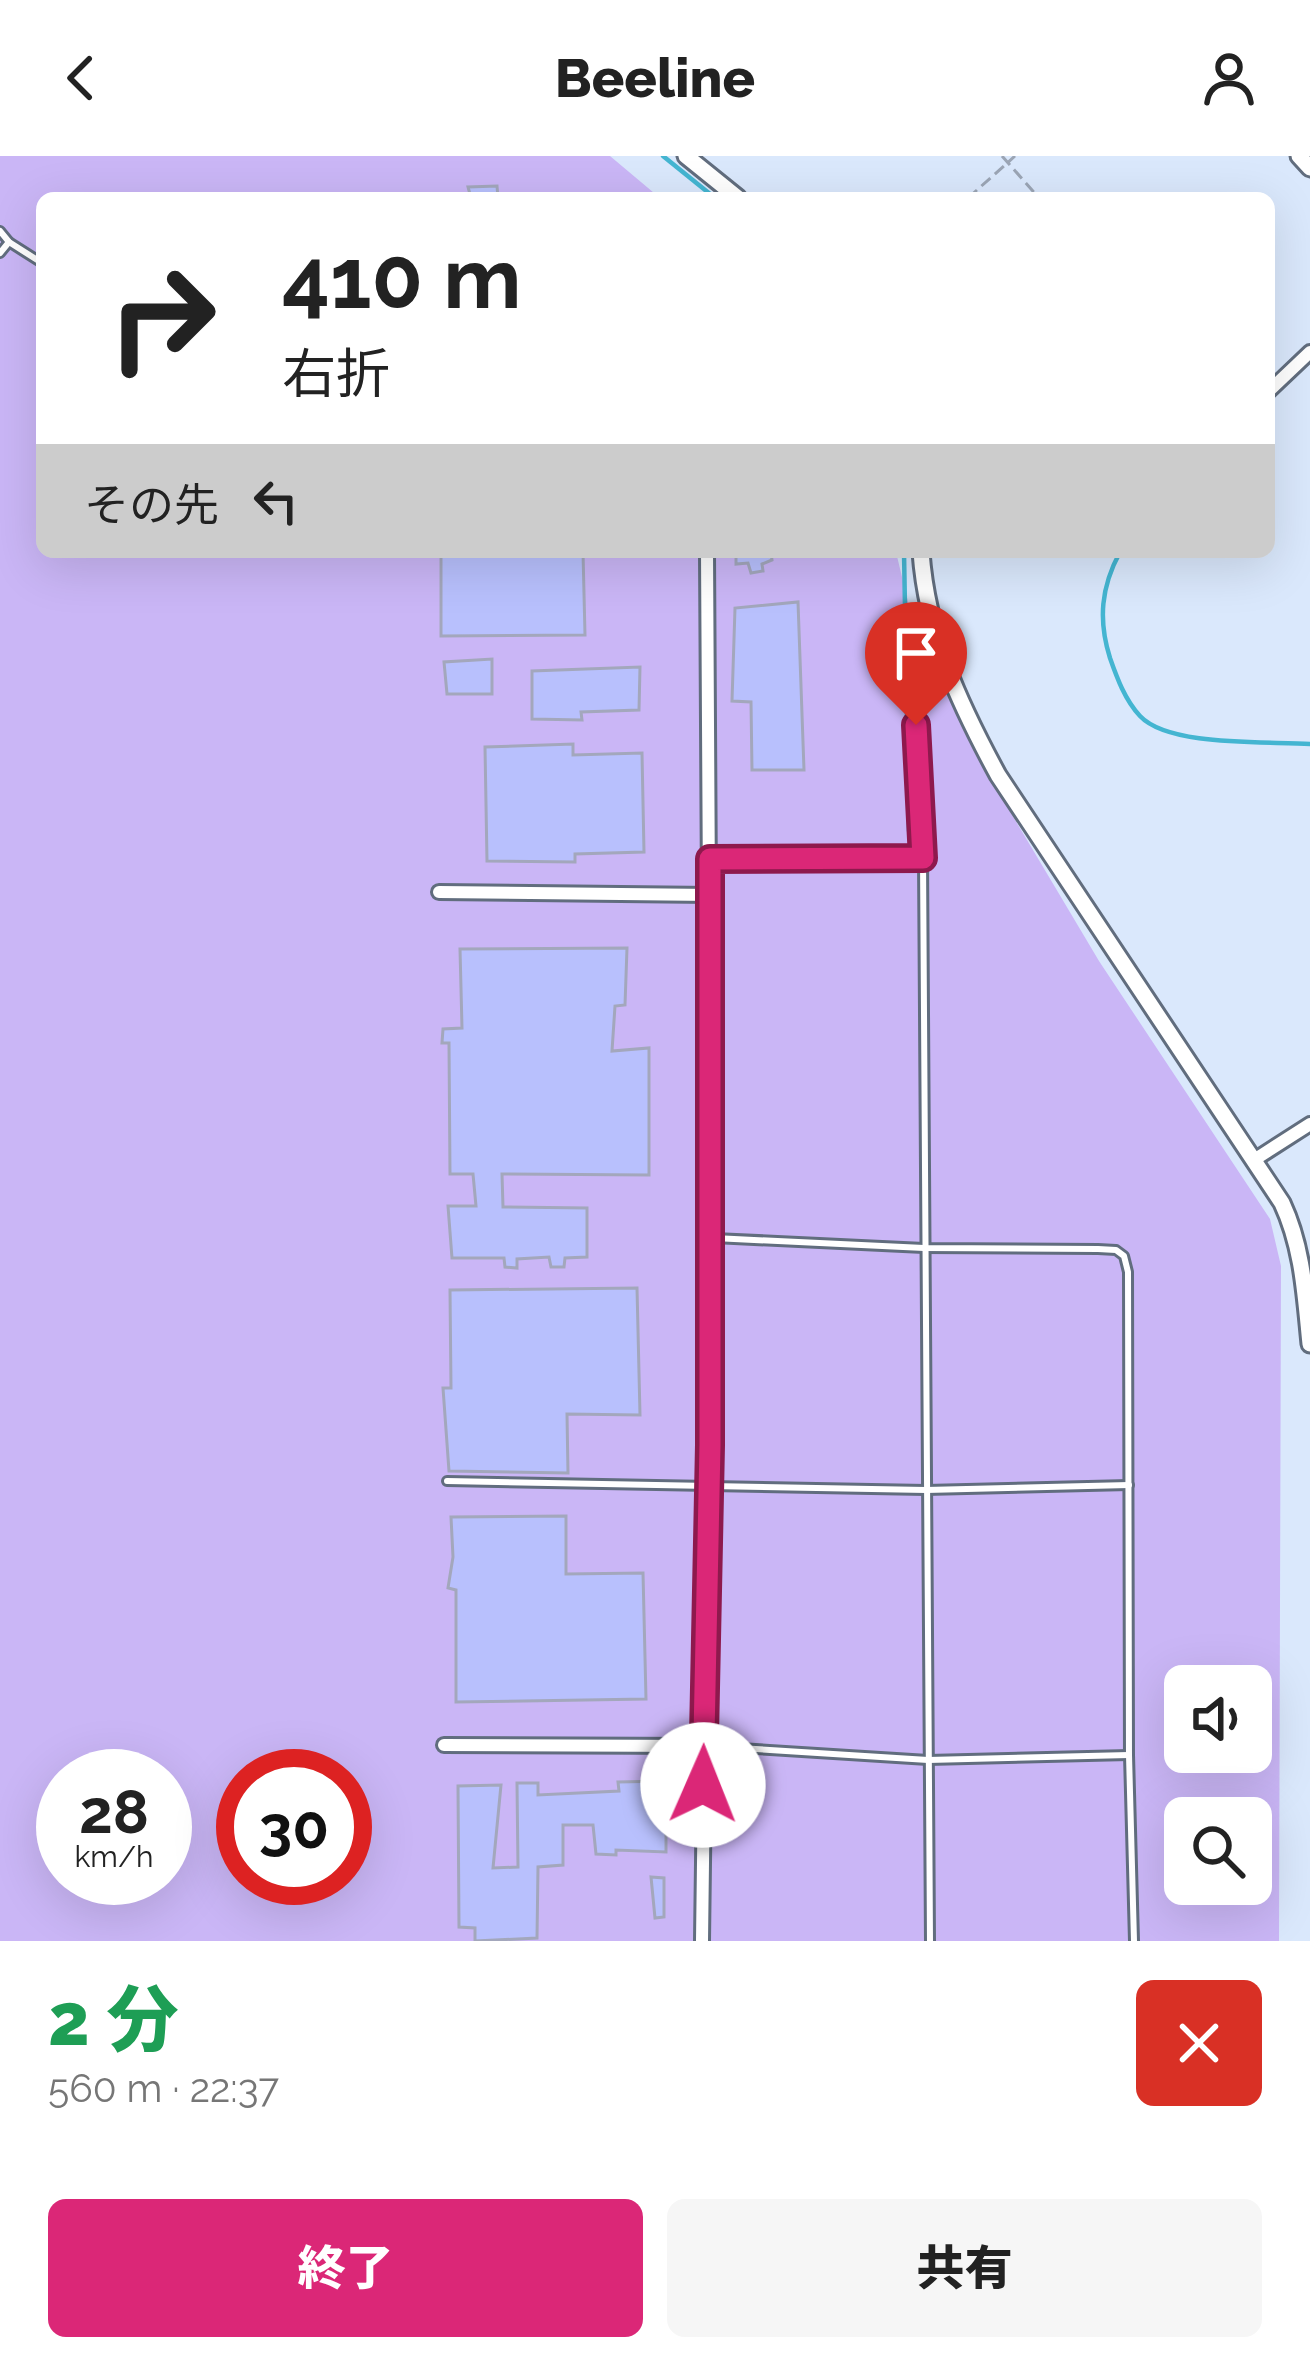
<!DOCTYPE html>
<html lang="ja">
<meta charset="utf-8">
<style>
body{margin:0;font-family:Raleway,"Noto Sans JP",sans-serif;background:#f6f6f6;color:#222;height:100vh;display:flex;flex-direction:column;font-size:45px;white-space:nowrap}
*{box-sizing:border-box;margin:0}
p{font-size:39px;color:#767676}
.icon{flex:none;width:66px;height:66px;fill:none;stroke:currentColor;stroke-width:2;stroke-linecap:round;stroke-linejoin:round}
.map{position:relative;height:1785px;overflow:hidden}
.side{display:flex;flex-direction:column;background:#fff;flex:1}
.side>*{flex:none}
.top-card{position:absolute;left:36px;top:36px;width:1239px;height:366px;border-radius:18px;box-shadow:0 12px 48px #0002;background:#fff;color:#222;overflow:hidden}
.fabs{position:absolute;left:1164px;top:1509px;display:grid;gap:24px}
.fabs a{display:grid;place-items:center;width:108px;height:108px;border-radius:18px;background:#fff;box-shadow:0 12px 48px #0002;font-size:60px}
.speed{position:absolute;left:36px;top:1593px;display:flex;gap:24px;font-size:60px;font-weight:700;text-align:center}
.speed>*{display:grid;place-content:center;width:156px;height:156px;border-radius:50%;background:#fff;box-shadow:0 12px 48px #0002;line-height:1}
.speed small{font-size:30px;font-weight:400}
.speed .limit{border:18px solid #d22;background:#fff;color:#111}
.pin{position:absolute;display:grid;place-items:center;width:102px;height:102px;color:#fff;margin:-123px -51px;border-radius:50% 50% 50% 0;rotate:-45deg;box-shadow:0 0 12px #0007}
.pin .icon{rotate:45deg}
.me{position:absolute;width:132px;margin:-66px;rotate:1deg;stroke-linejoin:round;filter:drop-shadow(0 0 9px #0008)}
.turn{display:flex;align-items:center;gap:42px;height:252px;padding:0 48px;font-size:54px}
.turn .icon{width:156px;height:156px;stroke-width:2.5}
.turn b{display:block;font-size:84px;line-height:102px}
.then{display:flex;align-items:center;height:114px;padding:0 48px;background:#0003;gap:24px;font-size:45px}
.round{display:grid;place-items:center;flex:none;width:126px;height:126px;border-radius:18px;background:#f6f6f6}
.headline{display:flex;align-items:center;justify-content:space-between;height:204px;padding:0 48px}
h1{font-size:72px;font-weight:800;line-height:90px;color:#1e9e55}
.primary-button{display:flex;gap:24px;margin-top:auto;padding:24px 48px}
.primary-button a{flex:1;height:138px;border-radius:18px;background:#db2777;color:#fff;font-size:48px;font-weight:800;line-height:138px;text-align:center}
.primary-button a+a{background:#f6f6f6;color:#222}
header{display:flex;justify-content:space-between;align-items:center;height:156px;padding:0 48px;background:#fff;font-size:54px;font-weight:800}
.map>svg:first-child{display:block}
</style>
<header><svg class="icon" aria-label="back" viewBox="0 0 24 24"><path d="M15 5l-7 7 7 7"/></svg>Beeline<svg class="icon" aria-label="person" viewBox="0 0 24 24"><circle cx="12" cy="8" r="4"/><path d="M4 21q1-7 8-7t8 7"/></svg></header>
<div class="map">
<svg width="1310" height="1785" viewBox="0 0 1310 1785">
<rect width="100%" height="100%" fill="#dae8fc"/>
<!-- green -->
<path fill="#cab6f6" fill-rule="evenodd" d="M0,0H610L660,42H42V396H896L914,471L983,610L1099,805L1270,1063L1281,1110L1279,1785H0ZM1185,1530H1251V1596H1185ZM63,1620H165V1722H63ZM243,1620H345V1722H243ZM1185,1662H1251V1728H1185Z"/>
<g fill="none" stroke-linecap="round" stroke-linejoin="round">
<!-- stream -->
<g stroke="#44b5d1" stroke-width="4.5">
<path d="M663,0L715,42"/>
<path d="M904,396L909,675"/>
<path d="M1120,396C1101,431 1098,464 1110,502C1117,522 1125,544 1140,560C1169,591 1267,585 1310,588"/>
</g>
</g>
<!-- building -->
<g fill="#b8c0fd" stroke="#a3a7bc" stroke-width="3">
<path d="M497,30L498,42H471L468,31Z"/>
<path d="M441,396H583L585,479L441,480Z"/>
<path d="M736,396H771L772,404L762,408L763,415L751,417L748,407L736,408Z"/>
<path d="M798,446L804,614H752L751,546L732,545L735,452Z"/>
<path d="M492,503V538H447L444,506Z"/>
<path d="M640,511L639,554L581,556L582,564L532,563V515Z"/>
<path d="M573,588V599L642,597L644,696L575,698V706L487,705L485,591Z"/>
<path d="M627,792L625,849L615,850L612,895L649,892V1019L502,1018L503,1051L587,1052V1101L565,1102L564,1111H551L549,1101L517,1103V1112L505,1111L504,1102H452L448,1050H476L473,1018H450L449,887H442L443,873L462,872L460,793Z"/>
<path d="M637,1132L640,1259L567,1258L568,1317L449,1315L443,1232H451L450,1134Z"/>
<path d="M566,1360V1418L643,1417L646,1543L456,1546V1434L448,1432L453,1401L451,1361Z"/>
<path d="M666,1625V1696L616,1694V1699L596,1698L593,1669H563V1709L538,1711L537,1782L475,1785V1772L459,1771L458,1630L501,1629L493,1712L518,1711L517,1627H538V1639L619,1635L618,1626Z"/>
<path d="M651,1721L664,1722V1761L655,1762Z"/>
</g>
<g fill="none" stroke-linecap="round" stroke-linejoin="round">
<defs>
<g id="service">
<path d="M0,75L9,86L42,107"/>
<path d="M0,97L9,86"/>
<path d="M917,569L923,702L930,1785"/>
<path d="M714,1082L924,1092L1098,1093L1116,1094L1124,1100L1128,1116L1129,1599L1134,1785"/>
<path d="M447,1325L926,1334L1129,1329"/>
<path d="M707,1590L928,1604L1129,1599"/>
</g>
<g id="minor">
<path d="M1269,235L1310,196"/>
<path d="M710,703L923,702"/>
<path d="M439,736L711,739"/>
<path d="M1254,1004L1310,968"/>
<path d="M444,1589L703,1590"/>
<path d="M702,1785L711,1081L707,396"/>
</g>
<g id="tertiary">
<path d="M686,0L738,42"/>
<path d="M1299,0L1310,12"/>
<path d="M921,396C927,479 959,547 998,619L1282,1047C1303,1092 1305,1139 1310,1188"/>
</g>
</defs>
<!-- service casing -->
<use href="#service" stroke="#616d7e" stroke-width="12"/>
<!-- minor casing -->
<use href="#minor" stroke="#616d7e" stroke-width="18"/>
<!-- tertiary casing -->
<use href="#tertiary" stroke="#616d7e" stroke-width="21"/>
<!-- path -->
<g stroke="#9ba5b5" stroke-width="3" stroke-dasharray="12 6" stroke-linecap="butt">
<path d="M1002,0L1039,42"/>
<path d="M968,42L1015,0"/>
</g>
<!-- service -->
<use href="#service" stroke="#fff" stroke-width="6"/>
<!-- minor -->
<use href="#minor" stroke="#fff" stroke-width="12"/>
<!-- tertiary -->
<use href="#tertiary" stroke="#fff" stroke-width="15"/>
</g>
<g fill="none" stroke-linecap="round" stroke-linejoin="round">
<defs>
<path id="route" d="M703,1629L710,1289V703L923,702L916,569"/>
</defs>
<!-- route casing -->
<use href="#route" stroke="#8e194d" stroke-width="30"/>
<!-- route -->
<use href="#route" stroke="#db2777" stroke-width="21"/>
</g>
</svg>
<div class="fabs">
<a><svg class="icon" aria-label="sound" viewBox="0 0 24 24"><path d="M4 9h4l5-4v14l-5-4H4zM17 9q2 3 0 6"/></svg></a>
<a><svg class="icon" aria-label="search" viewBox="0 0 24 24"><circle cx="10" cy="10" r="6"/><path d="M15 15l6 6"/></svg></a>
</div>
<div class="speed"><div>28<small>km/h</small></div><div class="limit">30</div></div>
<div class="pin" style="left:916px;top:569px;background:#d93025"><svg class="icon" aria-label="arrive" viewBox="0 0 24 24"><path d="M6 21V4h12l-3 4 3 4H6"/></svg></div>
<svg class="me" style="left:703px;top:1629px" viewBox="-20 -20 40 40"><circle r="19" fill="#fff"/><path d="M0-13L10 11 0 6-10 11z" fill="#db2777"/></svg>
<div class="top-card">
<div class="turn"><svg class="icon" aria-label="right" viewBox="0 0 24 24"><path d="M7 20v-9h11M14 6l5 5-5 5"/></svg><div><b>410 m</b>右折</div></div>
<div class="then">その先<svg class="icon" aria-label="left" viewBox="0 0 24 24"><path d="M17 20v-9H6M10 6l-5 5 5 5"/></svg></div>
</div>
</div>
<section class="side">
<div class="headline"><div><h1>2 分</h1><p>560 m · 22:37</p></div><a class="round" style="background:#d93025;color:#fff"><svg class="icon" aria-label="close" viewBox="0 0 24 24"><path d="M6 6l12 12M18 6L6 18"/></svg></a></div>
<div class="primary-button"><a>終了</a><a>共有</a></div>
</section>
